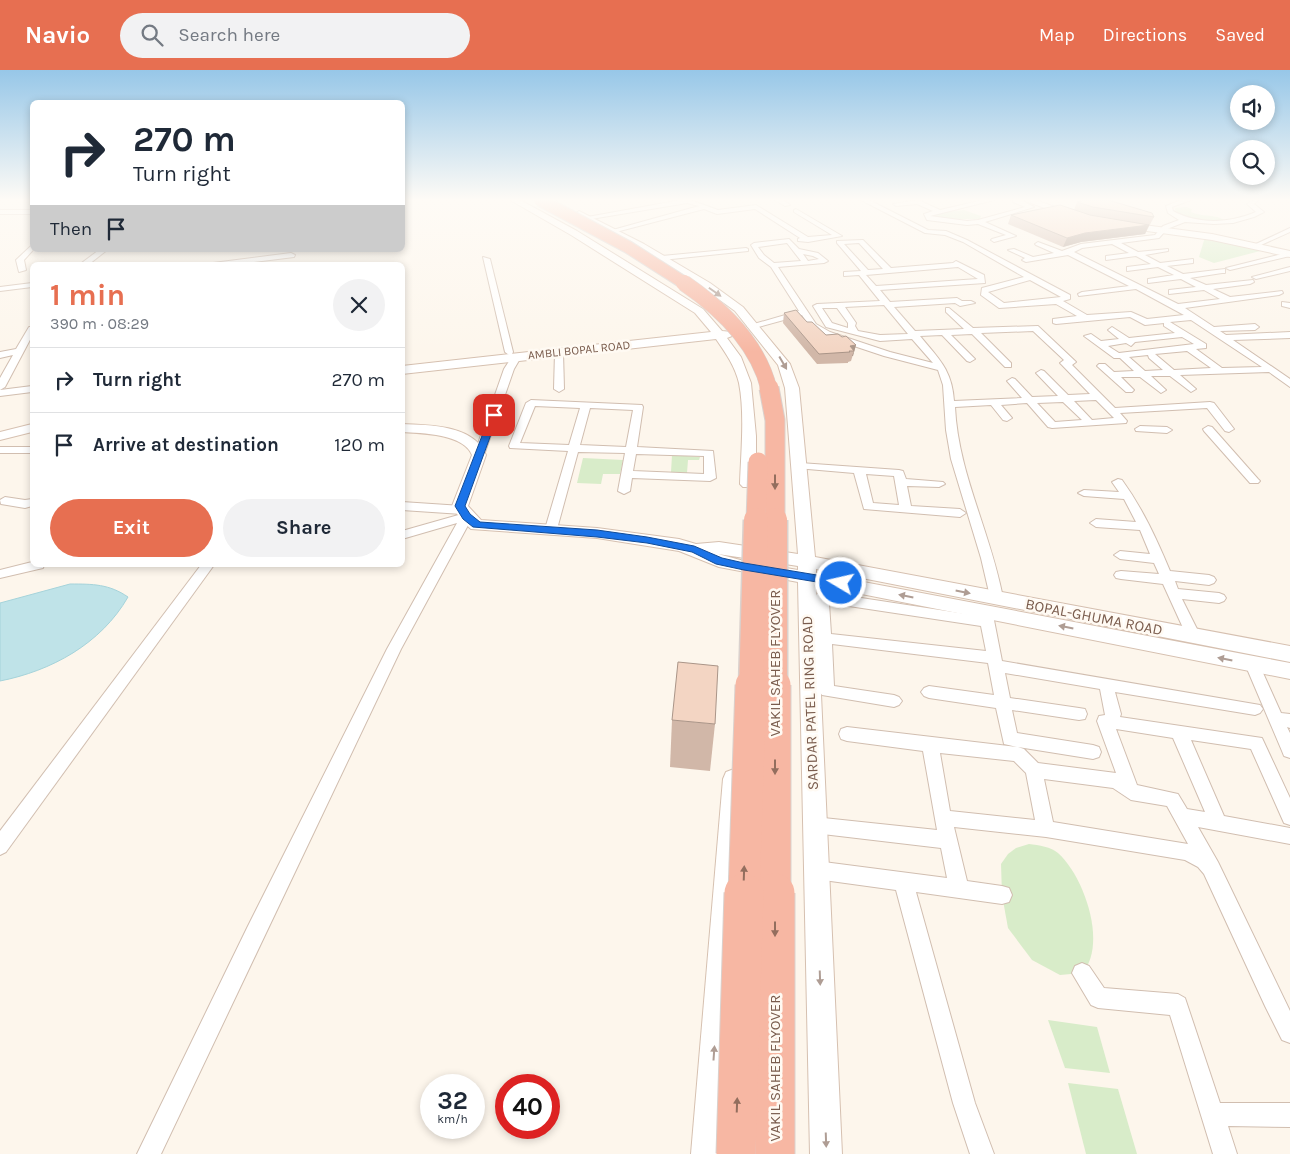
<!DOCTYPE html>
<meta charset="utf-8">
<style>
body{margin:0;font-family:Karla,sans-serif;background:#f2f2f3;color:#1f2937;height:100vh;display:flex;flex-direction:column;font-size:19px;white-space:nowrap}
*{box-sizing:border-box;margin:0}
p{font-size:16px;color:#747a83}
.icon{flex:none;width:28px;height:28px;fill:none;stroke:currentColor;stroke-width:2;stroke-linecap:round;stroke-linejoin:round}
.map{position:relative;flex:1;overflow:hidden}
.drawer{position:absolute;left:30px;top:192px;width:375px;height:305px;display:flex;flex-direction:column;background:#fff;border-radius:8px;box-shadow:0 2px 8px #0003}
.drawer>*{flex:none}
.guide{position:absolute;left:30px;top:30px;width:375px;height:152px;border-radius:8px;box-shadow:0 2px 8px #0003;background:#fff;color:#1f2937;overflow:hidden}
.controls{position:absolute;left:1230px;top:15px;display:grid;gap:10px}
.controls a{display:grid;place-items:center;width:45px;height:45px;border-radius:50%;background:#fff;box-shadow:0 2px 8px #0003;font-size:25px}
.speed{position:absolute;left:420px;top:1004px;display:flex;gap:10px;font-size:25px;font-weight:700;text-align:center}
.speed>*{display:grid;place-content:center;width:65px;height:65px;border-radius:50%;background:#fff;box-shadow:0 2px 8px #0003;line-height:1}
.speed small{font-size:12px;font-weight:400}
.speed .limit{border:8px solid #d22;background:#fff;color:#111}
.pin{position:absolute;display:grid;place-items:center;width:42px;height:42px;color:#fff;margin:-21px;border-radius:10px;box-shadow:0 2px 8px #0006}
.me{position:absolute;width:55px;margin:-28px;rotate:279deg;stroke-linejoin:round;filter:drop-shadow(0 0 4px #0008)}
.turn{display:flex;align-items:center;gap:18px;height:105px;padding:0 20px;font-size:22px}
.turn .icon{width:65px;height:65px;stroke-width:2.5}
.turn b{display:block;font-size:35px;line-height:42px}
.then{display:flex;align-items:center;height:48px;padding:0 20px;background:#0003;gap:10px;font-size:19px}
.round{display:grid;place-items:center;flex:none;width:52px;height:52px;border-radius:26px;background:#f2f2f3}
.headline{display:flex;align-items:center;justify-content:space-between;height:85px;padding:0 20px}
h1{font-size:30px;font-weight:700;line-height:38px;color:#e76f51}
.primary-button{display:flex;gap:10px;margin-top:auto;padding:10px 20px}
.primary-button a{flex:1;height:58px;border-radius:30px;background:#e76f51;color:#fff;font-size:20px;font-weight:700;line-height:58px;text-align:center}
.primary-button a+a{background:#f2f2f3;color:#1f2937}
ul{padding:0;list-style:none}
li{display:flex;align-items:center;gap:15px;height:65px;padding:0 20px;border-top:1px solid #e0e1e3}
li div{flex:1}
li b{display:block;font-size:19px}
li em{font-style:normal}
header{display:flex;align-items:center;gap:30px;box-sizing:border-box;height:70px;padding:0 25px;background:#e76f51;color:#fff}
header strong{font-size:24px}
nav{display:flex;gap:28px;margin-inline-start:auto;font-size:18px}
.search{width:350px;height:45px;background:#f2f2f3;display:flex;align-items:center;gap:12px;box-sizing:border-box;padding:0 18px;border-radius:28px;color:#747a83;font-size:19px}
.map>svg:first-child{display:block}
</style>
<header>
<strong>Navio</strong>
<div class="search"><svg class="icon" aria-label="search" viewBox="0 0 24 24"><circle cx="10" cy="10" r="6"/><path d="M15 15l6 6"/></svg>Search here</div>
<nav><a>Map</a><a>Directions</a><a>Saved</a></nav>
</header>
<div class="map">
<svg width="1290" height="1084" viewBox="0 0 1290 1084">
<rect width="100%" height="100%" fill="#fdf6ec"/>
<!-- green -->
<g fill="#d8ecc9">
<path d="M1186,137L1192,139L1191,142C1201,147 1218,144 1225,151C1209,153 1188,151 1175,140V138Z"/>
<path d="M964,140L981,146L980,149H938L930,146L937,143Z"/>
<path d="M1205,167L1264,180L1214,193L1199,187Z"/>
<path d="M672,385L700,387L699,390H688L687,403L671,402Z"/>
<path d="M583,388L623,390L620,404H603L601,414L577,413Z"/>
<path d="M1029,774C1039,775 1051,777 1058,783C1084,806 1108,875 1082,903L1060,905L1032,890L1008,858L1002,825L1001,794L1008,784L1016,778Z"/>
<path d="M1048,950L1097,957L1110,1003L1065,998Z"/>
<path d="M1068,1013L1118,1019L1137,1084H1086Z"/>
</g>
<!-- water -->
<path fill="#bfe3e8" stroke="#a5d3da" d="M70,514C93,514 109,514 128,527C101,574 51,601 0,611V533Z"/>
<g fill="none" stroke-linecap="round" stroke-linejoin="round">
<defs>
<g id="street">
<path d="M681,130H690L718,140L756,135L808,167L832,165L794,142V140L796,139L842,166L808,172L798,171V169L800,168L755,139L717,144L704,139L612,163L609,161L699,136L687,133L585,150L582,148Z"/>
<path d="M775,130H783L790,135L785,136Z"/>
<path d="M861,130H869L928,160L946,161L967,170L1070,225V229L1063,231L1087,245L1131,242L1147,249L1184,245L1136,219L1079,226L1078,224L1082,222L1129,216L1068,185L1026,192L1022,190L1025,188L1008,180L1014,179L1033,187L1054,183L1036,175L1035,174L1038,172L1062,181L1081,174L1155,165L1163,156L1179,150L1168,143L1166,136L1181,130H1191L1172,137L1173,141C1199,155 1230,153 1256,142L1247,134L1253,130H1258L1254,134L1264,142L1254,147L1233,153L1214,154L1185,152L1167,159L1159,168L1121,173L1138,182L1168,179V181L1145,185L1160,193L1193,189V193L1167,196L1183,204L1225,199V203H1222L1190,208L1206,215L1253,210L1254,212L1250,214L1213,219L1230,227L1282,221L1283,223L1279,225L1185,238L1214,257L1255,254L1259,257L1255,260L1220,261L1226,265L1290,262V268L1233,270L1290,309V317L1269,302L1180,305L1196,319L1191,322L1170,306H1151L1166,320L1161,323L1140,307H1121L1134,320L1132,322H1126L1097,296L1099,294H1105L1114,302L1134,301L1120,288H1114L1084,266L1091,264L1101,271L1119,269L1108,260L1112,257L1129,268L1175,263L1164,256V253L1145,255L1130,247L1056,254L1053,253V249L1077,246L1056,234L999,238L981,225L982,218L1024,207L963,172L945,165L925,163ZM1112,174L1129,183L1106,186V190L1136,186L1151,194L1127,197V201L1158,197L1174,205L1148,209V213L1181,209L1196,217L1169,220V224L1204,220L1220,229L1178,234L1074,182L1082,178ZM1030,210L1061,227L1004,233L988,222ZM1191,250L1262,297L1222,298L1196,279L1206,278V274L1170,252ZM1182,267L1194,274L1119,283L1108,276L1126,273L1131,276L1135,272ZM1187,281L1211,298L1174,300L1155,284ZM1148,285L1149,288L1163,300L1145,301L1129,287Z"/>
<path d="M918,130L940,140L983,130H994L930,146L967,151L978,150L1025,137L1013,132V130H1021L1034,137L985,152L1016,166L994,172L991,170L992,169L1006,165L978,154L967,155L927,150L924,144L933,141L917,134L896,136L893,134Z"/>
<rect x="0" y="140" width="32" height="4"/>
<path d="M1290,158V162L1261,175L1256,174Z"/>
<path d="M789,169L799,179L818,183L828,191L824,193L778,197L816,254L830,262L890,282L933,293L912,269L880,271L826,257L813,236L817,234L880,231L859,205L844,206V202L861,201L837,173V171L863,170L891,198L953,193L956,191L984,205L985,213L880,220L890,232L957,228L962,231H971L975,233L960,236L955,233L894,237L915,261L964,259L946,242V238H949L973,258L1038,256L1074,290L1076,292L1072,295L1115,338L1210,332L1214,333L1234,359L1229,362L1225,361L1207,338L1120,343L1127,351L1126,353L1052,358L1048,357L1027,333L1001,335L1012,348L1007,351L1003,350L991,335L955,337C958,403 991,463 1003,528L1001,531H991L981,488L951,389L946,360L943,315L938,300L884,286L824,266L810,258L802,245L751,259L747,256L799,241L771,197L759,188L751,175L754,173ZM787,173L801,191L774,193L764,185L758,177ZM859,173L883,199L868,200L844,174ZM803,184L813,186L819,189L808,191ZM958,197L978,209L876,216L866,205ZM884,235L908,264L880,265L858,261L855,256L856,253L845,237ZM822,238H837L848,253V258L832,253ZM1033,261L1064,290L1060,293L1062,295L1090,324L1068,325L1044,301L1041,300L1036,303L1058,326L1032,327L1015,309L1012,308L1007,311L1022,328L954,331C952,300 939,289 920,266L942,265L967,291L970,292L975,289L951,265L972,264L1005,297H1011V293L981,263ZM1096,330L1114,348L1092,350L1074,331ZM1063,332L1082,350L1055,352L1037,333Z"/>
<path d="M32,175L33,180L24,190L26,200L19,202L16,190Z"/>
<path d="M746,178L748,179V181L662,190L658,188L662,186Z"/>
<path d="M99,180H107L88,195H79Z"/>
<path d="M1290,182V186L1230,200L1226,198Z"/>
<path d="M291,183L295,185L294,187L230,195H209L213,193Z"/>
<path d="M483,187L490,189L513,282L512,284L509,285L505,282Z"/>
<path d="M1290,197V201L1256,209L1252,207Z"/>
<path d="M32,213V217L0,221V217Z"/>
<path d="M1282,232L1290,233V238L1282,236Z"/>
<path d="M29,257H32V266L5,317L0,320V308L13,285L0,288V282L16,279Z"/>
<path d="M559,279L563,282L564,319L559,322L554,319L555,282Z"/>
<path d="M516,284L521,287L514,299L484,385L483,387H475L474,385L504,299L513,285Z"/>
<path d="M32,316V322L0,326V320Z"/>
<path d="M531,330L642,335L643,337L637,377L713,381L716,408L710,411L632,408L630,421L624,424L618,421L625,383L578,382L557,459L551,463L547,462L545,459L568,381L510,378L509,376L526,333ZM535,336L580,338L569,375L520,373ZM590,338L633,340L626,377L580,375ZM636,384L704,386V404L633,401Z"/>
<path d="M1140,356L1167,357L1172,360L1167,363L1136,361L1135,359Z"/>
<path d="M1208,356L1212,357L1258,409L1260,411L1258,413H1250L1204,361L1203,359Z"/>
<rect x="0" y="377" width="32" height="6"/>
<path d="M800,393L899,400L903,401L906,409L943,412L945,414L939,417L907,416L911,436L960,439L966,443L960,447L864,439L854,403L796,398L794,396L796,394ZM866,404L894,406L899,435L873,433Z"/>
<path d="M1118,409L1122,410C1143,439 1157,470 1170,501L1209,505L1214,507L1216,510L1214,513L1209,515L1175,511L1178,519L1219,523L1224,525L1226,528L1224,531L1219,533L1182,529L1201,567L1199,571L1194,572L1189,571L1163,514L1121,509L1116,508L1114,505L1116,502L1121,501L1159,504L1154,493L1120,489L1114,485L1120,481L1150,484L1140,460L1096,457L1090,453L1096,449L1136,452L1124,429L1084,426L1078,423L1084,420L1119,422L1112,412Z"/>
<path d="M5,427L25,430L32,429V436L25,438L1,434L0,430Z"/>
<path d="M402,432L462,436L466,437L468,440L466,442L471,443L473,446L401,579L161,1084H137L247,858L387,579L457,453L402,469V461L462,444L402,440Z"/>
<path d="M32,492V495H44L43,498L0,508V500Z"/>
<path d="M201,495H214L6,782L0,785V761Z"/>
<path d="M822,522L979,546L981,541H991L993,545L1002,591L1260,635L1263,639L1260,643L1255,645L1115,622L1121,644L1120,647L1262,668L1290,728V755L1284,753L1251,679L1191,670L1224,746L1290,758V774L1198,757L1218,792L1290,941V973L1282,970L1265,936L1204,804L1198,797L1185,790L1046,767L954,757L967,811L1002,816L1009,818L1012,825L1009,832L1002,834L916,822L975,1033L994,1084H970L953,1033L896,820L816,809L809,806L807,800L809,794L816,791L947,808L941,778L814,763L808,761L805,755L808,749L814,747L937,760L923,681L847,671L841,669L839,664L841,659L847,657L1017,677L1004,674L996,638L929,628L924,626L921,622L924,618L929,616L994,625L988,593L832,574L834,616L894,625L899,627L902,631L899,635L894,637L822,625L819,621L815,527L817,524ZM829,533L981,556L986,581L831,564ZM1005,603L1100,619L1105,645L1099,646L1097,651L1116,703L1038,693L1024,679L1018,677L1093,689L1099,687L1101,682L1099,677L1093,675L1017,663L1012,640L1079,650L1085,649L1087,644L1085,639L1079,638L1010,628ZM1116,659L1173,668L1205,742L1187,739L1178,724L1137,715ZM940,683L1014,691L1026,703L1035,750L950,741ZM1044,709L1113,718L1131,730L1167,736L1188,774L1053,752Z"/>
<path d="M1252,588L1257,590L1259,594L1281,643L1290,644V658L1287,657L1290,663V688L1284,686L1282,681L1245,594L1247,590Z"/>
<path d="M1082,893L1089,896L1104,918L1178,924L1185,928L1220,1033H1290V1057L1228,1056L1237,1084H1213L1170,945L1098,938L1091,935L1072,903L1075,896Z"/>
</g>
<g id="secondary">
<path d="M510,130H520L577,161L703,239L722,261L732,262L734,264L732,266L727,268L741,287L751,313L756,366V414L753,417H743L740,414C741,383 745,343 739,313C735,296 725,282 716,269L402,304V296L711,262L695,243L571,165Z"/>
<path d="M1023,130H1036L1076,145L1069,147Z"/>
<path d="M579,141L644,174L710,213L743,237L790,294L799,318L815,487L1290,576V592L816,499V503L1290,593V609L816,515L842,1084H810L798,512L719,497L679,481L597,468L471,459L461,450L452,436L472,385C464,364 422,363 402,362V354C430,355 474,355 486,385L468,436L481,450L597,458L679,469L696,474L719,472L798,484L785,318L778,295L735,241L702,217L638,178L576,146L575,144ZM718,484L798,496V500L744,491Z"/>
<path d="M1121,152L1212,164L1290,181V187L1212,170L1118,157L1117,155Z"/>
<path d="M32,354V362L0,370V362Z"/>
<path d="M734,699L742,702L745,709L723,1084H691L723,709L726,702Z"/>
</g>
</defs>
<!-- street casing -->
<use href="#street" stroke="#d1beb0" stroke-width="2"/>
<!-- secondary casing -->
<use href="#secondary" stroke="#d6c0b0" stroke-width="2"/>
<!-- street -->
<use href="#street" fill="#fff" fill-rule="evenodd"/>
<!-- secondary -->
<use href="#secondary" fill="#fff" fill-rule="evenodd"/>
<defs>
<path id="highway-bridge-far5" d="M540,130L628,177L686,214"/>
<path id="highway-bridge-far4" d="M684,213C722,239 758,274 769,319"/>
<g id="highway-bridge-far3">
<path d="M769,318L775,350V451"/>
<path d="M756,451L758,392"/>
</g>
<g id="highway-bridge-far2">
<path d="M775,450V617"/>
<path d="M751,617L756,450"/>
</g>
<g id="highway-bridge-far1">
<path d="M775,615V824"/>
<path d="M744,824L751,615"/>
</g>
<g id="highway-bridge">
<path d="M775,823V1084"/>
<path d="M736,1084L744,823"/>
</g>
</defs>
<!-- highway-bridge-far5 casing -->
<use href="#highway-bridge-far5" stroke="#dad1cd" stroke-width="14" stroke-linecap="butt"/>
<!-- highway-bridge-far4 casing -->
<use href="#highway-bridge-far4" stroke="#dad1cd" stroke-width="17" stroke-linecap="butt"/>
<!-- highway-bridge-far3 casing -->
<use href="#highway-bridge-far3" stroke="#dad1cd" stroke-width="21" stroke-linecap="butt"/>
<!-- highway-bridge-far2 casing -->
<use href="#highway-bridge-far2" stroke="#dad1cd" stroke-width="27" stroke-linecap="butt"/>
<!-- highway-bridge-far1 casing -->
<use href="#highway-bridge-far1" stroke="#dad1cd" stroke-width="33" stroke-linecap="butt"/>
<!-- highway-bridge casing -->
<use href="#highway-bridge" stroke="#dad1cd" stroke-width="41" stroke-linecap="butt"/>
<!-- highway-bridge-far5 -->
<use href="#highway-bridge-far5" stroke="#f7b7a3" stroke-width="12"/>
<!-- highway-bridge-far4 -->
<use href="#highway-bridge-far4" stroke="#f7b7a3" stroke-width="16"/>
<!-- highway-bridge-far3 -->
<use href="#highway-bridge-far3" stroke="#f7b7a3" stroke-width="19"/>
<!-- highway-bridge-far2 -->
<use href="#highway-bridge-far2" stroke="#f7b7a3" stroke-width="24"/>
<!-- highway-bridge-far1 -->
<use href="#highway-bridge-far1" stroke="#f7b7a3" stroke-width="31"/>
<!-- highway-bridge -->
<use href="#highway-bridge" stroke="#f7b7a3" stroke-width="39"/>
</g>
<!-- wall -->
<g fill="#d1b7a8">
<path d="M1077,132L1154,147L1145,164L1081,172L1063,177L1008,154L1011,145L1074,140Z"/>
<path d="M784,243L807,252L826,265L842,267L856,275L851,291L848,292V293L817,294L783,253Z"/>
<path d="M672,650L715,654L710,701L670,697Z"/>
</g>
<!-- shaded-wall -->
<g fill="#aa9588">
<path d="M1149,155L1145,164L1081,172L1063,177L1067,168L1085,163Z"/>
<path d="M856,275L853,286H852L854,281L850,276Z"/>
</g>
<!-- building -->
<g fill="#f3d5c3" stroke="#aa9588">
<path d="M1085,130H1108L1152,143L1154,147L1093,137L1077,132Z"/>
<path d="M1060,135L1090,145L1149,155L1085,163L1067,168L1011,145Z"/>
<path d="M796,240L807,252H812L826,265L838,264L842,267L846,266L856,275L850,276L854,281H849L850,282L819,284L784,243Z"/>
<path d="M678,592L718,596L715,654L672,650Z"/>
</g>
<!-- one-way arrows -->
<defs><path id="oneway-solid" d="M-6-.8H1V-3.2L6.5 0L1 3.2V.8H-6Z" transform="scale(1.25)"/></defs>
<g fill="#af9d94">
<use href="#oneway-solid" transform="translate(715 222) rotate(35)"/>
<use href="#oneway-solid" transform="translate(783 293) rotate(60)"/>
<use href="#oneway-solid" transform="translate(963 522) rotate(11)"/>
<use href="#oneway-solid" transform="translate(906 526) rotate(-169)"/>
<use href="#oneway-solid" transform="translate(1066 557) rotate(-169)"/>
<use href="#oneway-solid" transform="translate(1225 589) rotate(-169)"/>
<use href="#oneway-solid" transform="translate(820 908) rotate(88)"/>
<use href="#oneway-solid" transform="translate(714 983) rotate(-86)"/>
<use href="#oneway-solid" transform="translate(826 1070) rotate(88)"/>
</g>
<g fill="#936e5e">
<use href="#oneway-solid" transform="translate(775 412) rotate(90)"/>
<use href="#oneway-solid" transform="translate(775 697) rotate(90)"/>
<use href="#oneway-solid" transform="translate(744 803) rotate(-88)"/>
<use href="#oneway-solid" transform="translate(775 859) rotate(90)"/>
<use href="#oneway-solid" transform="translate(737 1035) rotate(-88)"/>
</g>
<!-- sky -->
<linearGradient id="sky" x2="0" y2="1"><stop stop-color="#97c7e8"/><stop offset="0.46" stop-color="#fefbf6"/><stop offset="1" stop-color="#fefbf6" stop-opacity="0"/></linearGradient>
<rect width="1290" height="282" fill="url(#sky)"/>
<!-- route -->
<path fill="#1a73e8" stroke="#114b97" d="M494,342L498,345L465,436L470,444L480,452L597,460L647,467L694,476L722,488L744,493L841,509L846,513L841,516L744,500L716,494L692,482L647,473L597,467L473,457L463,449L455,436L490,345Z"/>
<g text-anchor="middle" dominant-baseline="central" stroke-width="5" stroke-linejoin="round" paint-order="stroke">
<!-- far-street labels -->
<g font-size="12" fill="#7a5c4d" stroke="#fffaf3">
<text transform="translate(579 280) rotate(-6)">AMBLI BOPAL ROAD</text>
</g>
<!-- street labels -->
<g font-size="15" fill="#7a5c4d" stroke="#fffaf3">
<text transform="translate(1094 547) rotate(11)">BOPAL-GHUMA ROAD</text>
<text transform="translate(775 593) rotate(-90)">VAKIL SAHEB FLYOVER</text>
<text transform="translate(810 633) rotate(-92)">SARDAR PATEL RING ROAD</text>
<text transform="translate(775 998) rotate(-90)">VAKIL SAHEB FLYOVER</text>
</g>
</g>
</svg>
<div class="controls">
<a><svg class="icon" aria-label="sound" viewBox="0 0 24 24"><path d="M4 9h4l5-4v14l-5-4H4zM17 9q2 3 0 6"/></svg></a>
<a><svg class="icon" aria-label="search" viewBox="0 0 24 24"><circle cx="10" cy="10" r="6"/><path d="M15 15l6 6"/></svg></a>
</div>
<div class="speed"><div>32<small>km/h</small></div><div class="limit">40</div></div>
<div class="pin" style="left:494px;top:345px;background:#d93025"><svg class="icon" aria-label="arrive" viewBox="0 0 24 24"><path d="M6 21V4h12l-3 4 3 4H6"/></svg></div>
<svg class="me" style="left:841px;top:513px" viewBox="-20 -20 40 40"><circle r="17" fill="#1a73e8" stroke="#fff" stroke-width="3"/><path d="M0-11L8 9 0 5-8 9z" fill="#fff"/></svg>
<div class="guide">
<div class="turn"><svg class="icon" aria-label="right" viewBox="0 0 24 24"><path d="M7 20v-9h11M14 6l5 5-5 5"/></svg><div><b>270 m</b>Turn right</div></div>
<div class="then">Then<svg class="icon" aria-label="arrive" viewBox="0 0 24 24"><path d="M6 21V4h12l-3 4 3 4H6"/></svg></div>
</div>
<section class="drawer">
<div class="headline"><div><h1>1 min</h1><p>390 m · 08:29</p></div><a class="round"><svg class="icon" aria-label="close" viewBox="0 0 24 24"><path d="M6 6l12 12M18 6L6 18"/></svg></a></div>
<ul>
<li><svg class="icon" aria-label="right" viewBox="0 0 24 24"><path d="M7 20v-9h11M14 6l5 5-5 5"/></svg><div><b>Turn right</b></div><em>270 m</em></li>
<li><svg class="icon" aria-label="arrive" viewBox="0 0 24 24"><path d="M6 21V4h12l-3 4 3 4H6"/></svg><div><b>Arrive at destination</b></div><em>120 m</em></li>
</ul>
<div class="primary-button"><a>Exit</a><a>Share</a></div>
</section>
</div>
